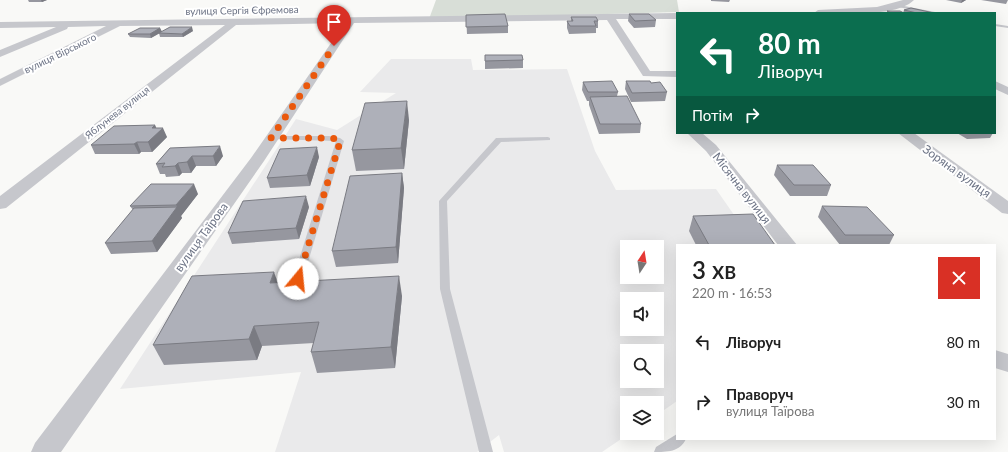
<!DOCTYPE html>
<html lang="uk">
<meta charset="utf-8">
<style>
body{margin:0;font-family:Lato,sans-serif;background:#f6f6f6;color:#222;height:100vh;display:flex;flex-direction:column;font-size:15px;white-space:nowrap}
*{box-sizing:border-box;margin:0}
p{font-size:13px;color:#767676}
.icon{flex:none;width:22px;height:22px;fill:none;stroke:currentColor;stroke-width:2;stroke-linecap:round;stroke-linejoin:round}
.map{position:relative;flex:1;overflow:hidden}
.sheet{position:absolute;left:676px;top:244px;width:320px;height:196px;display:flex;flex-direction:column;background:#fff;border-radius:0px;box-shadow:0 4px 16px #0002}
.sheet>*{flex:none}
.guide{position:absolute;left:676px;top:12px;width:320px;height:122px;border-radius:0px;box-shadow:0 4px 16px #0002;background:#0b6e4f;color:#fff;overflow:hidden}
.needle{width:26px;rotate:12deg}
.buttons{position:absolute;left:620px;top:240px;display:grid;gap:8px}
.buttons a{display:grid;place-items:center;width:44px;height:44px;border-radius:0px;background:#fff;box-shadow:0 4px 16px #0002;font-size:20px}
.pin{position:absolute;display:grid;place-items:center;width:34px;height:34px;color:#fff;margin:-41px -17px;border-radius:50% 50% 50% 0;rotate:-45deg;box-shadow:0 0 4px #0007}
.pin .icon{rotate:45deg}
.me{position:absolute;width:44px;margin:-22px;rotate:17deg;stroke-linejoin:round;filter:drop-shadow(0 0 3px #0008)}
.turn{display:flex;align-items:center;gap:14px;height:84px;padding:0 16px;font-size:18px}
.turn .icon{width:52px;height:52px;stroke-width:2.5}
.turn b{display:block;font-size:28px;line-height:34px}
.then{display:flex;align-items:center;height:38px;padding:0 16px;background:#0003;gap:8px;font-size:15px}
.round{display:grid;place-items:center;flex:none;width:42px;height:42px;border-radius:0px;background:#f6f6f6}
.headline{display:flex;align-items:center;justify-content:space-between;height:68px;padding:0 16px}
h1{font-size:24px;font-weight:600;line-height:30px}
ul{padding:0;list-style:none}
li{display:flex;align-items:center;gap:12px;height:60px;padding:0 16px}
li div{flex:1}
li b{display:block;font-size:15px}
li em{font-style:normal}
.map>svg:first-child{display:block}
</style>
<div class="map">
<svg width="1008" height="452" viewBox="0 0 1008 452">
<rect width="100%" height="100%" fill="#f9f9f7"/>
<!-- built -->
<path fill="#eaeaeb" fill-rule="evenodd" d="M391,59H471L473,70L567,69L595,151L616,190L716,189L755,245H677V401L657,415V403H627V433H630L602,452H504L499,435L477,452H275L301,372L120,389L296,119L337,130L396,93L360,92ZM627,247H657V277H627ZM627,299H657V329H627ZM627,351H657V381H627Z"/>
<!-- green -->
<path fill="#d8ded7" d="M436,0H677L679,12L429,19Z"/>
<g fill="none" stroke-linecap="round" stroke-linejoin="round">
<!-- lane -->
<g fill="#c6c7cc" fill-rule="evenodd">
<path d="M899,5L935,12L937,13H928L898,7Z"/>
<path d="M995,24L1008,26V28L995,26Z"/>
<path d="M271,136H329L340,138L344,141L303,279L302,281H294L293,279L336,141L269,139V137Z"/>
<path d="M548,137L550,138V140L501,142L447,201L450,289L493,452H479L440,289L439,201L496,138Z"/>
<path d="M677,434V439H686C680,452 667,452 654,452L656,447Z"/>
</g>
<!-- street -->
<g fill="#c6c7cc" fill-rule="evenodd">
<path d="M903,0H914C896,18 838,13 814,13L818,10L877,7Z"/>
<path d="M677,13V19H616L650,71H677V77L643,76L607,20L354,23L264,161L61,452H31L35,443L251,158L345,23L236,25L6,208L0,209V196L225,25L120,26L0,86V79L106,26L68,27L67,29L0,57V50L56,27L0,28V22Z"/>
<path d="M995,81L1008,87V95L995,89Z"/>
<path d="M687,133H702L716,145L797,245H778L706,151Z"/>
<path d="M898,133H914L1008,201V214L1002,213Z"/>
<path d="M995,350L1008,354V372L995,368Z"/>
</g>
</g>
<!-- wall -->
<g fill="#96979f">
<path d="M28,0H47L42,2H29Z"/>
<path d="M711,0H730L729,2L711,1Z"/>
<path d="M946,0H966L961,3Z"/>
<path d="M981,0H1008L1006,4Z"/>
<path d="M904,10L934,13H887V11L903,13Z"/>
<path d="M629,14L656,20L655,27L634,28L628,21Z"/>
<path d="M466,15L508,26V33L467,34Z"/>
<path d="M571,17L598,21V28H596V33L569,34L567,28V21H571Z"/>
<path d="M160,28L162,32L193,31L183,37H160L159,33L151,38L130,37L128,34Z"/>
<path d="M485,55L523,60V68L485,69Z"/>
<path d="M626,81L651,83L667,92L665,101L631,102L625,89Z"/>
<path d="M583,82L618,92L617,96L641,124L640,133L599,134L589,105V101H587L582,90Z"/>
<path d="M409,120L404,169L356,171L352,150Z"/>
<path d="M155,125L156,128L167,137L152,152H141L139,154H95L91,145Z"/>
<path d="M957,133H993L990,138L967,139Z"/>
<path d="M170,148L223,156L216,166H196L191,173H182L179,176L166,177L165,174H160L156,164Z"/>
<path d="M319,157L310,186L270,188L267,178Z"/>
<path d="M777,165L831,185L827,196H790L774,175Z"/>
<path d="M402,173L404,188L398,263L336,267L332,251Z"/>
<path d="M198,194L181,216L182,218L157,252L111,254L105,243L133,210L130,206Z"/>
<path d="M822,206L894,235L889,245H840L818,217Z"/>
<path d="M309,207L299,239L232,244L228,233Z"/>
<path d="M693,216L775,245H696L689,231Z"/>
<path d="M277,282L402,296L395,368L317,373L311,352L314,343L262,346L257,360L164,365L153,345Z"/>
</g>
<!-- shaded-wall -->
<g fill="#7a7b82">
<path d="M41,0H47L42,2Z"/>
<path d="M962,0H966L961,3Z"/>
<path d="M192,27L193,31L183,37L182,34Z"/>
<path d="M160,28L162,32L151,38L150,34Z"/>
<path d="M407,101L409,120L404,169L401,148Z"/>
<path d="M155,125L158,132L163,128L167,137L152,152L148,142L152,128Z"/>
<path d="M137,142L141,152L139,154L134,144Z"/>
<path d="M220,146L223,156L216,166L213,156Z"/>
<path d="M317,147L319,157L310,186L307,175Z"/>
<path d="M192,156L196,166L191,173L187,162Z"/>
<path d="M178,163L182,173L179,176L175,166Z"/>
<path d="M402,173L404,188L398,263L396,247Z"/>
<path d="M194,184L198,194L181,216L182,218L157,252L152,241L177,207L176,205Z"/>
<path d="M306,196L309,207L299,239L296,228Z"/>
<path d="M274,272L281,292L270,283Z"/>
<path d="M399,276L402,296L395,368L391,347Z"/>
<path d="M254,326L262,346L257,360L249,339Z"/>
</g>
<!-- building -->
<g fill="#aeb0b9" stroke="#7a7b82">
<path d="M911,8L934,13H917L904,10Z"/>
<path d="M887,11H900L904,13H891Z"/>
<path d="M505,14L508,26L466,27V15Z"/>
<path d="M629,14H649L656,20L635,21Z"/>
<path d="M571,17H596L598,21H594L596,26H570L567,21H573Z"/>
<path d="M170,27H192L182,34L159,33Z"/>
<path d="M140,28H160L150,34H128Z"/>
<path d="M485,55H522L523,60L485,61Z"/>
<path d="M612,81L618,92H588L583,82Z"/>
<path d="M626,81H650L651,83L660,82L667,92L632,93Z"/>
<path d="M627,96L641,124H600L590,97Z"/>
<path d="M407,101L401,148L352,150L365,103Z"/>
<path d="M155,125L152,128H163L148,142H137L134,144L91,145L114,126Z"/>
<path d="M220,146L213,156H192L187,162L178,163L175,166L162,167L165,163L156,164L170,148Z"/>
<path d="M317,147L307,175L267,178L280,149Z"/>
<path d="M777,165H813L831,185H794Z"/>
<path d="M402,173L396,247L332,251L350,176Z"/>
<path d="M151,184H194L176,205L130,206Z"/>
<path d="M306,196L296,228L228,233L243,201Z"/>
<path d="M822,206L867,207L894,235H845Z"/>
<path d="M177,207L152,241L105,243L134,208Z"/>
<path d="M753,214L775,245H709L693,216Z"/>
<path d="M274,272L270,283L399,276L391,347L311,352L319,322L254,326L249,339L153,345L192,276Z"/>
</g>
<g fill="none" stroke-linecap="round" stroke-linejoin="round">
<!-- route -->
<path stroke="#ea580c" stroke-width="7" stroke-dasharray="0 12.6" d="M298,279L340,142L338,139L329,138H271L334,46"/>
</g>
<g text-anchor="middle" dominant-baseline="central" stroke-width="4" stroke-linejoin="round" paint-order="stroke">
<!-- far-street labels -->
<g font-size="10" fill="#6c7385" stroke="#fff">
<text transform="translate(242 10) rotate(-1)">вулиця Сергія Єфремова</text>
<text transform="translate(60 53) rotate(-26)">вулиця Вірського</text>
<text transform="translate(117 112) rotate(-38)">Яблунева вулиця</text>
</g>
<!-- street labels -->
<g font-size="12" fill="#6c7385" stroke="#fff">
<text transform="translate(957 171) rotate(36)">Зоряна вулиця</text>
<text transform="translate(742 188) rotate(52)">Місячна вулиця</text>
<text transform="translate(201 237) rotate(-54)">вулиця Таїрова</text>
</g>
</g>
</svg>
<div class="buttons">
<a><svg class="needle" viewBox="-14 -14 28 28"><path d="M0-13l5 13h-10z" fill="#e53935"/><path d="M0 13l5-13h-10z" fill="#767676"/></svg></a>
<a><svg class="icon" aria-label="sound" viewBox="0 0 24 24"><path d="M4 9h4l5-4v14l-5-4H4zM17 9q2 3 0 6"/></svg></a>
<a><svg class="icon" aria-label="search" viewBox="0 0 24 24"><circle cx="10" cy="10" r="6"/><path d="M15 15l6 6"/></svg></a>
<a><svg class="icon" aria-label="layers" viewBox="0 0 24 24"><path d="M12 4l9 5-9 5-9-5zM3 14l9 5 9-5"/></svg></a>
</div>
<div class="pin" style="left:334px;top:46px;background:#d93025"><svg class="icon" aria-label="arrive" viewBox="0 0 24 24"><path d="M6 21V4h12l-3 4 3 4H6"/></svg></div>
<svg class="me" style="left:298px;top:279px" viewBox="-20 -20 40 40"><circle r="19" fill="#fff"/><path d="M0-13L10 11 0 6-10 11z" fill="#ea580c"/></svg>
<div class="guide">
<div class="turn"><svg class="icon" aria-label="left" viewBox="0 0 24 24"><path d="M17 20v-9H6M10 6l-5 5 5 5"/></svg><div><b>80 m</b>Ліворуч</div></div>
<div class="then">Потім<svg class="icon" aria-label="right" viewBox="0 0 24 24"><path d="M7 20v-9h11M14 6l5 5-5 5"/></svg></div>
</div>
<section class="sheet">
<div class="headline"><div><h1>3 хв</h1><p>220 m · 16:53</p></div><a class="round" style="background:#d93025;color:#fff"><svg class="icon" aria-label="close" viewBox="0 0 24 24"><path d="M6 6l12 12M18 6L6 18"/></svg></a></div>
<ul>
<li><svg class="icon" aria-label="left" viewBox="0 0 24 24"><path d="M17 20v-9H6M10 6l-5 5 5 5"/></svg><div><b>Ліворуч</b></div><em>80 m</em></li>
<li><svg class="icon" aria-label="right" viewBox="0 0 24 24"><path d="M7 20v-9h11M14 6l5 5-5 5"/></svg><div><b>Праворуч</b><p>вулиця Таїрова</p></div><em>30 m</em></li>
</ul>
</section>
</div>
